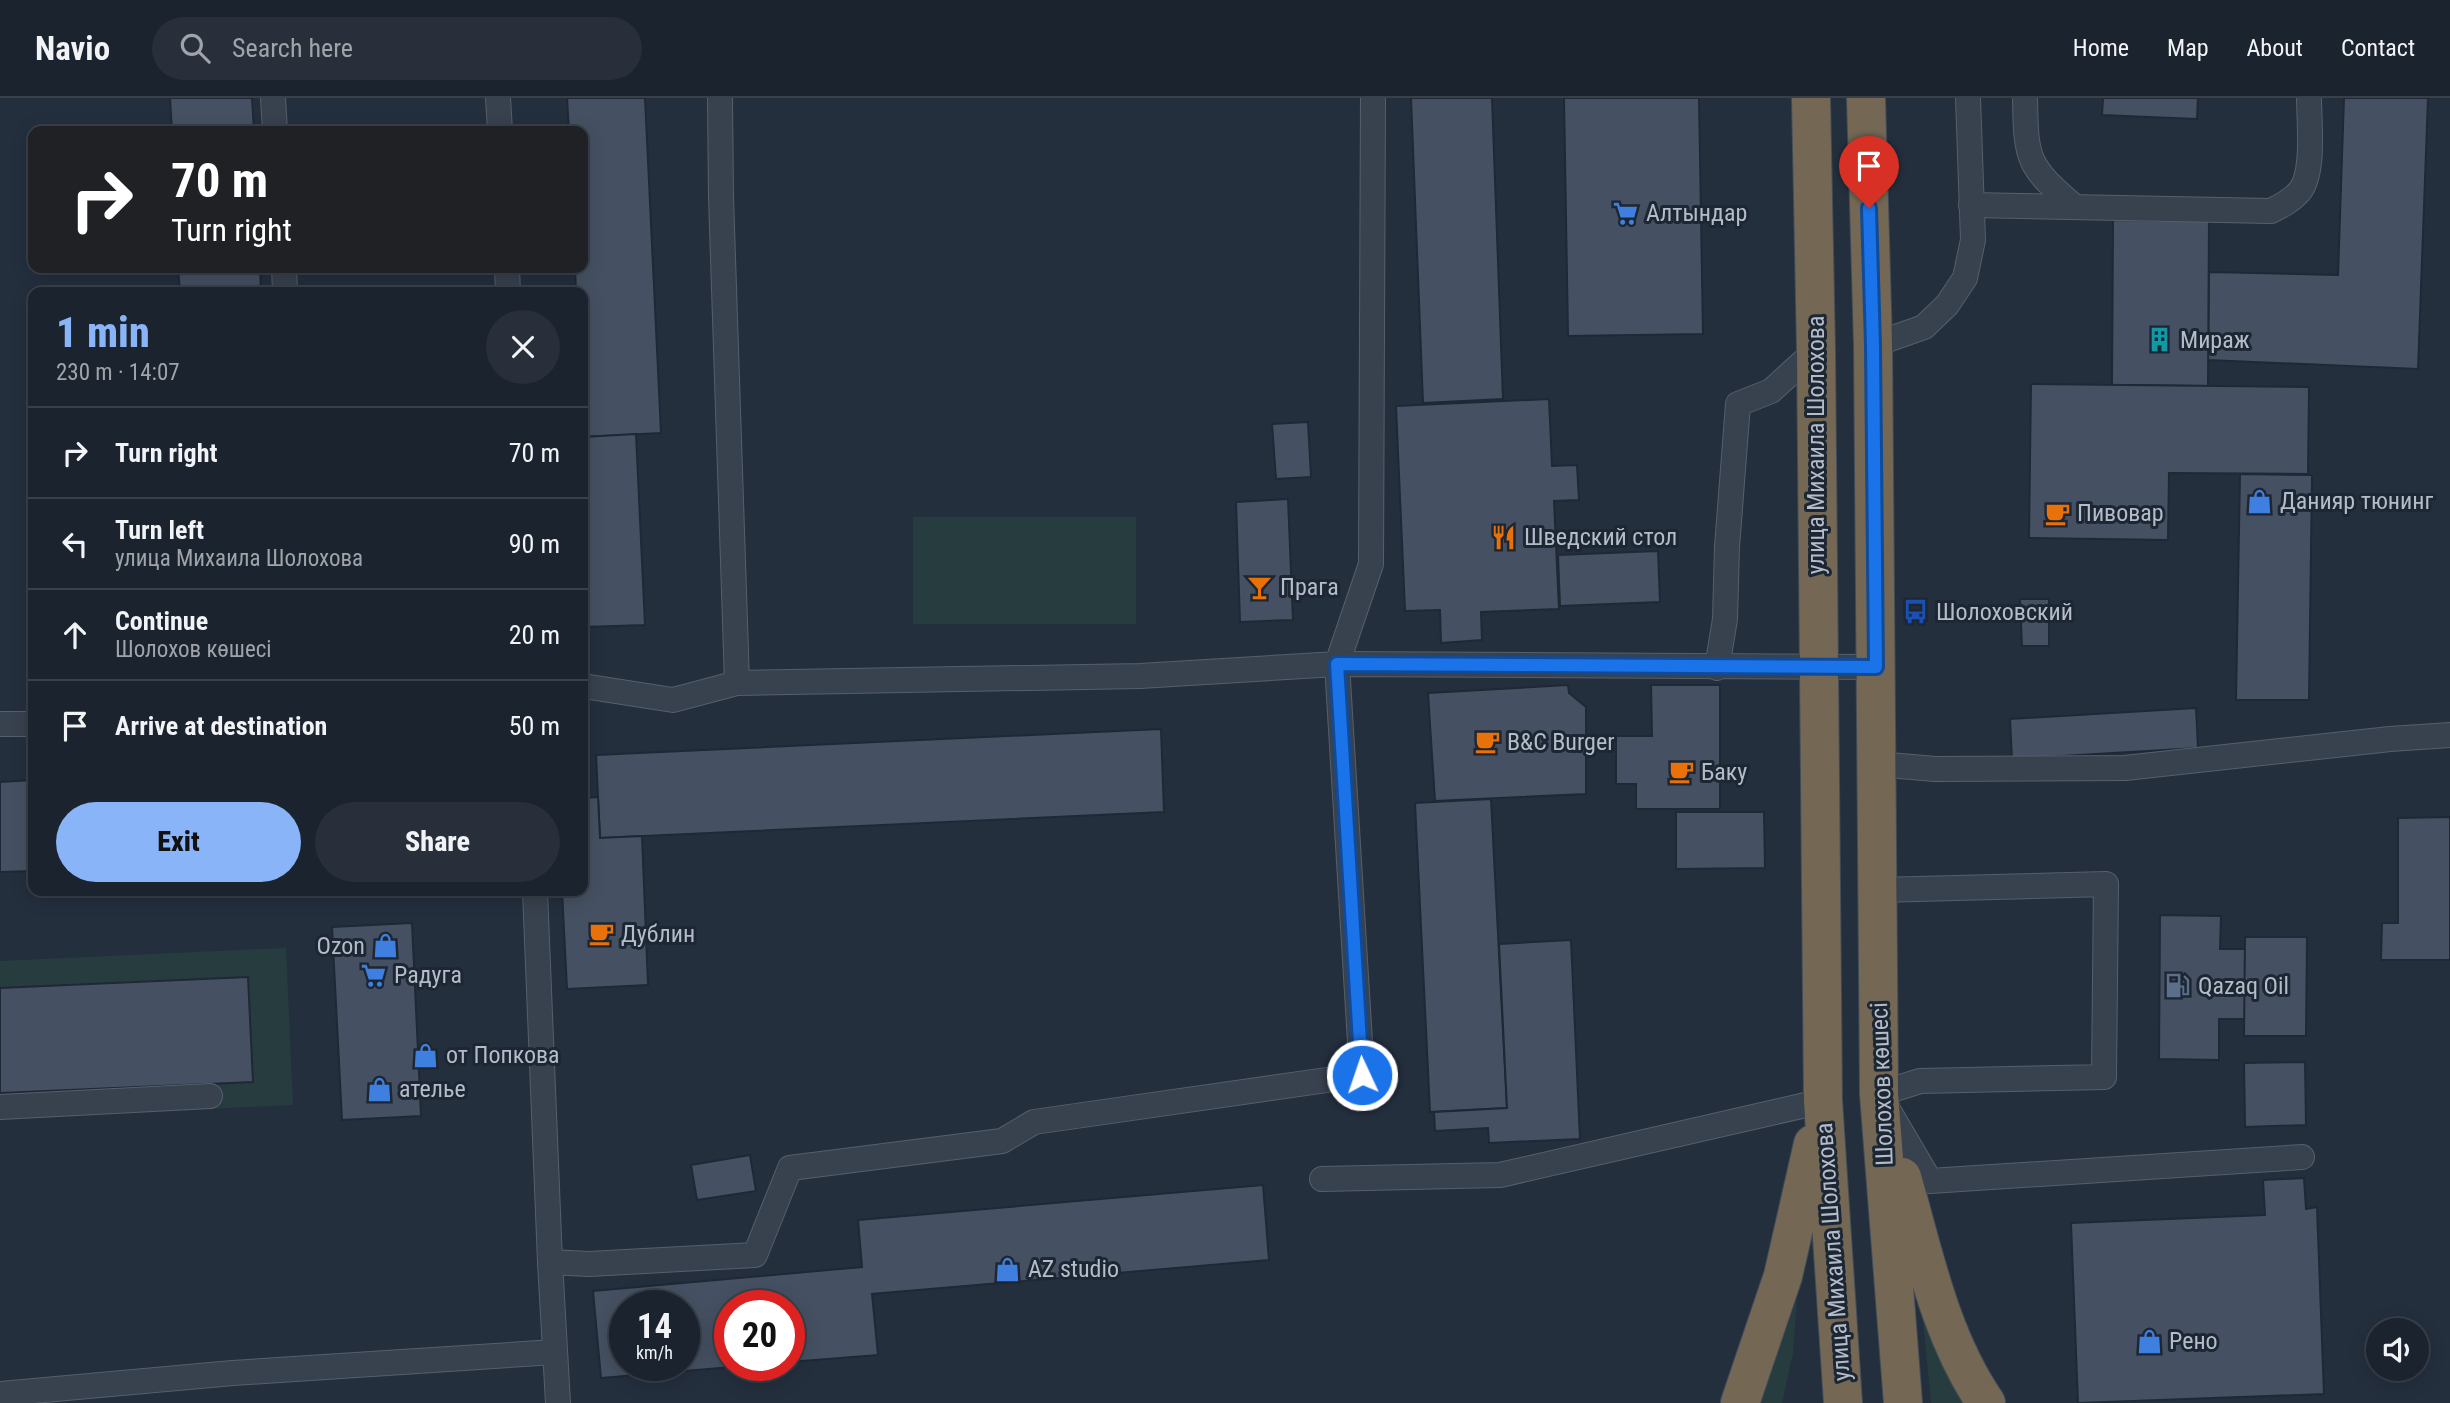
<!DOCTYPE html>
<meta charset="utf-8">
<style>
body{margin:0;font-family:"Roboto Condensed",sans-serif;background:#282f3a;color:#f1f3f6;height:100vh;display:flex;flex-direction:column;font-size:26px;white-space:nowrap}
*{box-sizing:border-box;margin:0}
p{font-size:23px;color:#a0a4aa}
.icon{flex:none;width:38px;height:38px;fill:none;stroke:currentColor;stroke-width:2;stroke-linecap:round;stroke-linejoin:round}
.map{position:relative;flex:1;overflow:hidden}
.drawer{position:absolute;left:28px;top:189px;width:560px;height:609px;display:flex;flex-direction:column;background:#1b232e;border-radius:14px;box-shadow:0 4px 18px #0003,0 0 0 2px #39404a}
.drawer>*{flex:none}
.guide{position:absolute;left:28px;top:28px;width:560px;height:147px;border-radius:14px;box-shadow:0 4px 18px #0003,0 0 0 2px #39404a;background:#202124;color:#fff;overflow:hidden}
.controls{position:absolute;left:2366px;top:1220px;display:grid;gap:14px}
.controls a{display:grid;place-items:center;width:63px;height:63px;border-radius:50%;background:#1b232e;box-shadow:0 4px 18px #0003,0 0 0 2px #39404a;font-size:35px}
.speed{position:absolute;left:609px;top:1192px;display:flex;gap:14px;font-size:35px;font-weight:700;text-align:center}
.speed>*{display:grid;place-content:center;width:91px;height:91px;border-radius:50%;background:#1b232e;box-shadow:0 4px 18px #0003,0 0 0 2px #39404a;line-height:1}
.speed small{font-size:18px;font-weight:400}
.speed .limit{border:10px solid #d22;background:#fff;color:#111}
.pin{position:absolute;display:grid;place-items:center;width:60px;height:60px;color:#fff;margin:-72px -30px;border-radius:50% 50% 50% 0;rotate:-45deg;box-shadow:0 0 7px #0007}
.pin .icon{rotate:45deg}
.me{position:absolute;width:77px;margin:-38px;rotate:357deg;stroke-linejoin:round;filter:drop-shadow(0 0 5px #0008)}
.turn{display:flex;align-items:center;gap:24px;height:147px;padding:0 28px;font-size:32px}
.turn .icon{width:91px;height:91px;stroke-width:2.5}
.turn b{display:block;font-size:49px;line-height:60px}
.round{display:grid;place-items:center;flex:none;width:74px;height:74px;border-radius:37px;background:#282f3a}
.headline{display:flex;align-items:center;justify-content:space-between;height:119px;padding:0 28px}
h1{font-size:42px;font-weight:800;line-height:52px;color:#8ab4f8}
.primary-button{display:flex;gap:14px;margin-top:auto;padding:14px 28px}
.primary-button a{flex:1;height:80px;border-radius:42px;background:#8ab4f8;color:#111;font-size:28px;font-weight:800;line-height:80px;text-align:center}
.primary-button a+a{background:#282f3a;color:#f1f3f6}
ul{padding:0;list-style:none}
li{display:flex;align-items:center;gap:21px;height:91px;padding:0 28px;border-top:2px solid #39404a}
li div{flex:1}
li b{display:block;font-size:26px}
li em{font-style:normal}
header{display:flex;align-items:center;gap:42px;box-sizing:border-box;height:98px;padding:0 35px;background:#1b232e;border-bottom:2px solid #39404a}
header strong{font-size:33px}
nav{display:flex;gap:38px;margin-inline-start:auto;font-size:24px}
.search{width:490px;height:63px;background:#282f3a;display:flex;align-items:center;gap:18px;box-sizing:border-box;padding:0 24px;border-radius:38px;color:#a0a4aa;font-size:26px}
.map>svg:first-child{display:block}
</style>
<header>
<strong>Navio</strong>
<div class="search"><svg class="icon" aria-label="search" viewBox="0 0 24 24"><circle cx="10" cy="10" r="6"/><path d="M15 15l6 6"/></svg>Search here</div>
<nav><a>Home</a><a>Map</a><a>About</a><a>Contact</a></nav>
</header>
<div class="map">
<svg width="2450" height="1305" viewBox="0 0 2450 1305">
<rect width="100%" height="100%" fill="#242f3e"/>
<!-- green -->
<g fill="#263c3f">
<rect x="913" y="419" width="223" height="107"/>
<path d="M286,850L293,1007L0,1020V863Z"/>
<path d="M1920,1190L1967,1305H1931Z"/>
<path d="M1797,1200L1793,1255L1782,1305H1757L1773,1269Z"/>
</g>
<!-- building -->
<g fill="#455162" stroke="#1f2835" stroke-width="2" fill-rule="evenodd">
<path d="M170,0H252L254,33H172Z"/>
<path d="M567,0H645L661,335L583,339V194H576L575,170H583V33H569Z"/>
<path d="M1411,0H1492L1503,301L1423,305Z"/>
<path d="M1564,0H1699L1703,236L1568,238Z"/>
<path d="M2103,0H2198L2197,21L2102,17Z"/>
<path d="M2344,0H2428L2418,271L2208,262L2209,174L2338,177Z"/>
<path d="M2113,122L2209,123L2208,288L2112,287Z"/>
<path d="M178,170H260L261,194H180Z"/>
<path d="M2031,286L2309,289L2308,376L2169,375L2168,442L2029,440Z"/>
<path d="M1549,301L1552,368L1577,367L1578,385L1579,402L1554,403L1559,511L1481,514L1482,542L1441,545L1440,512L1405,513L1396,308Z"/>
<path d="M1308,324L1311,379L1276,381L1272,326Z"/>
<path d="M583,327V339L636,336L645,527L583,529Z"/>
<path d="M2240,376L2312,377L2309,602H2236Z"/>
<path d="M1288,401L1293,522L1240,524L1236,404Z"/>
<path d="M1658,453L1660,504L1560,508L1558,457Z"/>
<path d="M2020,501H2049V548H2022Z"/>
<path d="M1568,587L1569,595L1586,609V696L1435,703L1428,595Z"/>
<path d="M1651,587H1720V711H1636V686H1616V638H1652Z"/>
<path d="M2196,610L2198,650L2012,661L2010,621Z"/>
<path d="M1161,631L1164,714L600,740L596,657Z"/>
<path d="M33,682V773L0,774V684Z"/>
<path d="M598,699L600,740L642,738L648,887L567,891L562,793H583V700Z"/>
<path d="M1491,701L1507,1010L1430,1014L1415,705Z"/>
<path d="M1676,714H1764L1765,770L1676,771Z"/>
<path d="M2450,719V862H2381L2382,825H2398V720Z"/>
<path d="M2160,817L2221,818L2220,851H2245V921H2219V962L2159,961Z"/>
<path d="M412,825L421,1018L342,1022L332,829Z"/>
<path d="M2245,839H2307L2306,938H2244Z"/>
<path d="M1571,842L1580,1041L1489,1045L1488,1030L1435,1033L1434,1014L1507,1010L1499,846Z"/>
<path d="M248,879L253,984L0,995V890Z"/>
<path d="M2305,964L2306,1027L2245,1029L2244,965Z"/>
<path d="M750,1057L756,1093L697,1102L691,1067Z"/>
<path d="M2304,1080L2306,1111L2317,1109L2324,1296L2078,1305L2071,1125L2265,1117L2263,1082Z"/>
<path d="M1263,1087L1269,1162L872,1196L878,1257L789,1264V1208H730V1267H756L601,1280L593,1193L862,1169L858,1122ZM625,1208H684V1267H625Z"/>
</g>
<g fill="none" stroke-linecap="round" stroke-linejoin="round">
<defs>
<g id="lane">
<path d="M273,0L275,33"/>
<path d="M498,0L500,33"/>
<path d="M2025,0C2026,62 2027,68 2075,109"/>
<path d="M1971,107L2271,113C2281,108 2291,103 2299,94C2315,76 2309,24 2309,0"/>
<path d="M284,170L285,194"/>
<path d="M507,170L508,194"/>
<path d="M1873,247L1924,229L1947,207L1965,180L1973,142L1968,0"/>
<path d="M1717,570L1725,521L1727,449L1738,306L1771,293L1816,252"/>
<path d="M737,585L1140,578L1337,566L1371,466L1373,0"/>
<path d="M583,588L673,602L737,585L721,99L720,0"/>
<path d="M0,626H33"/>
<path d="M1877,666L1935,671L2125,670L2390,641L2450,637"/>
<path d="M1878,792L2106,786L2104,979L1920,983L1879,996L1930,1083L2302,1059"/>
<path d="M535,793L550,1164L558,1305"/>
<path d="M0,1009L210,998"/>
<path d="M1322,1081L1500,1077L1823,1003"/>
<path d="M550,1164L589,1166L755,1157L790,1070L1002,1043L1034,1024L1362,977L1337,566L1876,569"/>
<path d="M0,1296L233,1275L555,1254"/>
</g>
<g id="highway">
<path d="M1811,0L1816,252L1823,1003L1843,1305"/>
<path d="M1866,0L1873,247L1879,996L1903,1305"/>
<path d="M1902,1079C1924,1156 1940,1238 1986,1305"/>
<path d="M1740,1305L1783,1178L1813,1046"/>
</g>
</defs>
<!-- lane casing -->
<use href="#lane" stroke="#565f6c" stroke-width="26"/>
<!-- highway casing -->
<use href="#highway" stroke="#434c59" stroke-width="40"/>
<!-- lane -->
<use href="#lane" stroke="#38414e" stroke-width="24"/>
<!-- highway -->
<use href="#highway" stroke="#746855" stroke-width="38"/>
</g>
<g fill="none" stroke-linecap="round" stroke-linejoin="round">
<defs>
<path id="route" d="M1362,977L1337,566L1876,569L1873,247L1869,110"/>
</defs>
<!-- route casing -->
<use href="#route" stroke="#114b97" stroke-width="18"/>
<!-- route -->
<use href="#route" stroke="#1a73e8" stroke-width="12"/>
</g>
<!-- icons -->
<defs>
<symbol id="supermarket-bare" viewBox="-9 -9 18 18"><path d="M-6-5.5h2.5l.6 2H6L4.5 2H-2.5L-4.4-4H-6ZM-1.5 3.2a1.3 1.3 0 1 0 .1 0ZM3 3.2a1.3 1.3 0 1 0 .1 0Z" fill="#3f7fe0" stroke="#1d2633" stroke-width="2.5" paint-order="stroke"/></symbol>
<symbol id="building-bare" viewBox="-9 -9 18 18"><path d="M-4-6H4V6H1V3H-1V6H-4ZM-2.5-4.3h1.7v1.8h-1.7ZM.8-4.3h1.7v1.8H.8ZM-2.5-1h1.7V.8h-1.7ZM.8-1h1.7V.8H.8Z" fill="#0f9aa8" stroke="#1d2633" stroke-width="2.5" paint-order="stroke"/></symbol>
<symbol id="shop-bare" viewBox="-9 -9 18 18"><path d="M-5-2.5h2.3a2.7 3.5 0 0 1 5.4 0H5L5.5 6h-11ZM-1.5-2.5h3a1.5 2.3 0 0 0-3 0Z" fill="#3f7fe0" stroke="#1d2633" stroke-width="2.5" paint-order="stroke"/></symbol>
<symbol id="cafe-bare" viewBox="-9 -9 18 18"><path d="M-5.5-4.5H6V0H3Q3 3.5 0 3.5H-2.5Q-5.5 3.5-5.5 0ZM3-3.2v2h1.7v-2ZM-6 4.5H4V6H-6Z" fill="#e8710a" stroke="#1d2633" stroke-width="2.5" paint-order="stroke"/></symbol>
<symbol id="restaurant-bare" viewBox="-9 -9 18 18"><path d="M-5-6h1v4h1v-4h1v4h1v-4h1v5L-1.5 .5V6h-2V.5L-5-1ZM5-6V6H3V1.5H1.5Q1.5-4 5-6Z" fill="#e8710a" stroke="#1d2633" stroke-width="2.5" paint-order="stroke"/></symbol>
<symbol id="bar-bare" viewBox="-9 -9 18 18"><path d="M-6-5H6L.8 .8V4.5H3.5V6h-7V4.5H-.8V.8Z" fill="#e8710a" stroke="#1d2633" stroke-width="2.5" paint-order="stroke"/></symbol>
<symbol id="bus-bare" viewBox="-9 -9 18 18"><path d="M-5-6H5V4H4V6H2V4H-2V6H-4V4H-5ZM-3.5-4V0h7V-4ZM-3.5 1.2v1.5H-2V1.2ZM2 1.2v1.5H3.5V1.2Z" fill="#1a4fb4" stroke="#1d2633" stroke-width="2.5" paint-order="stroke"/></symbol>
<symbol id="fuel-bare" viewBox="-9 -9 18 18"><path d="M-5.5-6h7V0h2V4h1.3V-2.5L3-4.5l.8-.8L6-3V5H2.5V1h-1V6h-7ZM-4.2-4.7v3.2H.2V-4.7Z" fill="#5c6f8a" stroke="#1d2633" stroke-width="2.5" paint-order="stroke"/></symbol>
</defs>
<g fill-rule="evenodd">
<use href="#supermarket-bare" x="1608" y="98" width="35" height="35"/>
<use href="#building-bare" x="2142" y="224" width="35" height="35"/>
<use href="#shop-bare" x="2242" y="386" width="35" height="35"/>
<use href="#cafe-bare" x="2040" y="398" width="35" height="35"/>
<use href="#restaurant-bare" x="1486" y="422" width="35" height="35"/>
<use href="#bar-bare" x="1242" y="472" width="35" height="35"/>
<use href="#bus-bare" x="1898" y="496" width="35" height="35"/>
<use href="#cafe-bare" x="1470" y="626" width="35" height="35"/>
<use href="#cafe-bare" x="1664" y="656" width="35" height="35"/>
<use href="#cafe-bare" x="584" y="818" width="35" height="35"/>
<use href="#shop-bare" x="368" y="830" width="35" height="35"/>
<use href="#supermarket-bare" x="356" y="860" width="35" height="35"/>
<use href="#fuel-bare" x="2160" y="870" width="35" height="35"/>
<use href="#shop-bare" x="408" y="940" width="35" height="35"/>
<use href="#shop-bare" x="362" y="974" width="35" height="35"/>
<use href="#shop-bare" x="990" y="1154" width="35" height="35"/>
<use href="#shop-bare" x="2132" y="1226" width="35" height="35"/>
</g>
<g text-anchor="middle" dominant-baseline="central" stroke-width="6" stroke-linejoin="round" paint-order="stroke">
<!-- poi labels -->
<g font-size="24" fill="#b4bcc9" stroke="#1d2633" text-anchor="start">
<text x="1646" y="115">Алтындар</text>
<text x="2180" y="242">Мираж</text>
<text x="2280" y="403">Данияр тюнинг</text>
<text x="2077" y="415">Пивовар</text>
<text x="1524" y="439">Шведский стол</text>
<text x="1280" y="489">Прага</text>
<text x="1936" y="514">Шолоховский</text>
<text x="1507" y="644">B&amp;C Burger</text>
<text x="1701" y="674">Баку</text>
<text x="621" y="836">Дублин</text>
<text x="365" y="848" text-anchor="end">Ozon</text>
<text x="394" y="877">Радуга</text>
<text x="2198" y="888">Qazaq Oil</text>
<text x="446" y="957">от Попкова</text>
<text x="399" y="991">ателье</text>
<text x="1028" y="1171">AZ studio</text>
<text x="2169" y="1243">Рено</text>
</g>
<!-- street labels -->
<g font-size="24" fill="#b4bcc9" stroke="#1d2633">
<text transform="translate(1816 347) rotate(-90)">улица Михаила Шолохова</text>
<text transform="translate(1882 986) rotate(-92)">Шолохов көшесі</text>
<text transform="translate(1833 1154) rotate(-94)">улица Михаила Шолохова</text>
</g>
</g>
</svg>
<div class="controls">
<a><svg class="icon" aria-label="sound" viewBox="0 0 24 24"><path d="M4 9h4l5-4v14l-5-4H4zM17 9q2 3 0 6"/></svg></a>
</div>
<div class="speed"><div>14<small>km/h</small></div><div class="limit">20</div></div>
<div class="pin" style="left:1869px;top:110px;background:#d93025"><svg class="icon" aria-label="arrive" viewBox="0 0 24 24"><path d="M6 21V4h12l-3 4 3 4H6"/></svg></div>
<svg class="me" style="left:1362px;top:977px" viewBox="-20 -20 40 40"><circle r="17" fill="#1a73e8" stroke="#fff" stroke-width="3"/><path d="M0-11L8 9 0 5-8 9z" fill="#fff"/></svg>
<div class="guide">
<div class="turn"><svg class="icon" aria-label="right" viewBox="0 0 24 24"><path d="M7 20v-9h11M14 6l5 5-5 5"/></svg><div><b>70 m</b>Turn right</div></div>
</div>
<section class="drawer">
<div class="headline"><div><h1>1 min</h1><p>230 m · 14:07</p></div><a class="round"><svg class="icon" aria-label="close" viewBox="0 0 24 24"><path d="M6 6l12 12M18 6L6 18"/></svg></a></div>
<ul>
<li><svg class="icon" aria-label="right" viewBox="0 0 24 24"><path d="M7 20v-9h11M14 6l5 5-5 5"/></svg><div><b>Turn right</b></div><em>70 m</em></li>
<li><svg class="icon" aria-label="left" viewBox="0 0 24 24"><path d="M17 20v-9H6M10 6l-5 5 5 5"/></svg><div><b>Turn left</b><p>улица Михаила Шолохова</p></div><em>90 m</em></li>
<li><svg class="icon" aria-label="ahead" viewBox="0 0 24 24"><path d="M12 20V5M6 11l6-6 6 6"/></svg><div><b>Continue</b><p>Шолохов көшесі</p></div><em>20 m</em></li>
<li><svg class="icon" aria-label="arrive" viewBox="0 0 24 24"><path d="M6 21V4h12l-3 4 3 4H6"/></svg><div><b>Arrive at destination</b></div><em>50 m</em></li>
</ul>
<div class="primary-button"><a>Exit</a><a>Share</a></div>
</section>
</div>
